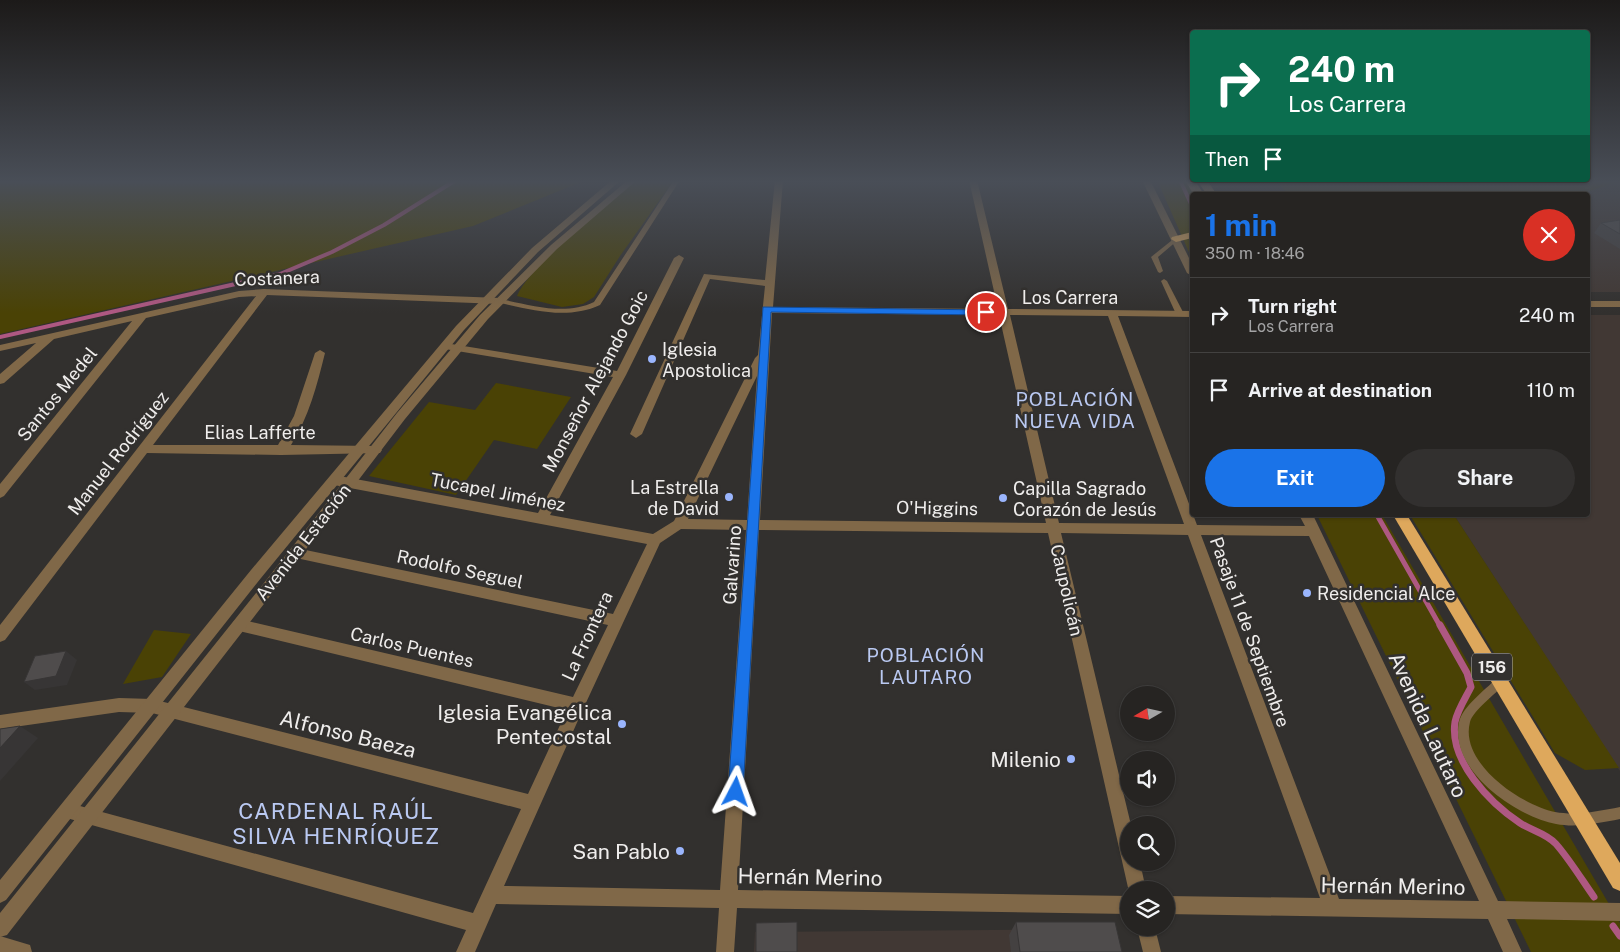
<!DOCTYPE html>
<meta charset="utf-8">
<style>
body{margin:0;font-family:"Public Sans",sans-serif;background:#32302f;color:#f1f3f6;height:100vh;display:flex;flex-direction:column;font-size:19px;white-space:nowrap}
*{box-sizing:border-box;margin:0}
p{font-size:16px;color:#a4a4a5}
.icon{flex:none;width:28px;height:28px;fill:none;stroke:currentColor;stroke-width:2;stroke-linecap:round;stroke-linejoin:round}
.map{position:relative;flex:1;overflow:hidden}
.drawer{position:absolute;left:1190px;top:192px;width:400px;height:325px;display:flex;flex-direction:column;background:#262422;border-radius:5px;box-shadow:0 1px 4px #0004,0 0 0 1px #424140}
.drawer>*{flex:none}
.banner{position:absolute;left:1190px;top:30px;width:400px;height:152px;border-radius:5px;box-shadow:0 1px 4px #0004,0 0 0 1px #424140;background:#0b6e4f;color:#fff;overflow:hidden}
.needle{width:32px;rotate:261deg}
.tools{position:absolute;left:1120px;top:686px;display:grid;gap:10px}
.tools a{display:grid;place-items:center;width:55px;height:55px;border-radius:50%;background:#262422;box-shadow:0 1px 4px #0004,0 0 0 1px #424140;font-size:25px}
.pin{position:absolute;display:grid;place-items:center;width:42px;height:42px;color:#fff;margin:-21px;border:2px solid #fff;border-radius:50%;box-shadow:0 1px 5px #0007}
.me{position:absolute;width:55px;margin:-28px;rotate:4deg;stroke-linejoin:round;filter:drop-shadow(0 0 4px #0008)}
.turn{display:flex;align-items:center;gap:18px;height:105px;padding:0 15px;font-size:22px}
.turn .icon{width:65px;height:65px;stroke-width:2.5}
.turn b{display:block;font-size:35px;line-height:42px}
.then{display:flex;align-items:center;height:48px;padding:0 15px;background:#0003;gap:10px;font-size:19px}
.round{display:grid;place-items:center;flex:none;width:52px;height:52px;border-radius:26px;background:#32302f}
.head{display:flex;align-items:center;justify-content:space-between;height:85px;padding:0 15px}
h1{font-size:30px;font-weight:700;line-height:38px;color:#1a73e8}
.button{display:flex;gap:10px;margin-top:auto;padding:10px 15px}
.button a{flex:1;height:58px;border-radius:30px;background:#1a73e8;color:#fff;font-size:20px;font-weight:700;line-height:58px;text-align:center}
.button a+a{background:#32302f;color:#f1f3f6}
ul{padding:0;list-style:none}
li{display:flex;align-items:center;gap:15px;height:75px;padding:0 15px;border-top:1px solid #424140}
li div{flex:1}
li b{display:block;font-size:19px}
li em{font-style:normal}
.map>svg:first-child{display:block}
</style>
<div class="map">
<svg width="1620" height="952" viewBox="0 0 1620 952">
<rect width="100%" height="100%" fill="#32302e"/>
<!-- built -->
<g fill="#413834">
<path d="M1275,180H1620V292H1588V195H1289Z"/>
<path d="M1588,315H1620V771L1454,515H1588Z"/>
<path d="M1115,929L1120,952H754L755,932Z"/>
</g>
<!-- green -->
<g fill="#4a4205">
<path d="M0,180H586L473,226L0,334Z"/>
<path d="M636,180H674L620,256L594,297L583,304L562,307L517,296C527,271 584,225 606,205C616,197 626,187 636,180Z"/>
<path d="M1157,180H1186L1195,195H1192V259Z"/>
<path d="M1275,180H1620V181L1578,195H1289Z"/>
<path d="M496,383L571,397L537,449L494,440L456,495L369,476L429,402L475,410Z"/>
<path d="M1317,515H1382L1620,923V952H1531Z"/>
<path d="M1410,515H1454L1619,768L1585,770L1555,753Z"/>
<path d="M154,630L191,634L162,677L123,684Z"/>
</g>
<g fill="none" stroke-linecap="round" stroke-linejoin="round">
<!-- stream-far2 -->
<g stroke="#ae5882" stroke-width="4">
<path d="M1180,180L1192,206"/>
<path d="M0,337L280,274L332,252L384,225L456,180"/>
</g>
<!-- stream-far1 -->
<path stroke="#ae5882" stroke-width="5" d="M1377,515L1440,626"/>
<!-- stream -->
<g stroke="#ae5882" stroke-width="7">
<path d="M1440,625L1467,673L1471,687C1466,697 1457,711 1455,722C1449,761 1490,803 1520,823C1532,831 1546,833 1556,844C1570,860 1582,880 1594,897"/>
<path d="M1613,926L1620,936"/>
</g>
<!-- service -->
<g fill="#806848" fill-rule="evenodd">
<path d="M674,180H680L600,305C567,320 533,310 500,303L496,301L500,299C531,305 565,316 594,302Z"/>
<path d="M1176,237L1178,238V240L1158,257L1163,271L1160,273L1158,272L1151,257Z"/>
<path d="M1164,279L1167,281L1184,314L1183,316H1180L1176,314L1161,281Z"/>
<path d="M1500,677L1504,679L1505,682L1504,685C1495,694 1473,711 1470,722C1459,763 1521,805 1555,812C1577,816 1599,811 1620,807V819C1599,823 1577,828 1556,824C1515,816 1449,770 1459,722C1463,706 1485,690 1496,679Z"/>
</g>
<!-- minor -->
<g fill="#806848" fill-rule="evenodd">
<path d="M775,180H783L773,307L998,309L969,180H977L1008,309L1192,311V317L1118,316L1197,525L1305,526L1299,515H1313L1498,901L1620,903V921L1507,919L1522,952H1503L1488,919L1166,914V896L1320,898L1188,535L1061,533L1131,825H1129V862H1140L1146,890H1129V892L1048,533L759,530L738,890L1129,896V914L737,908L734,952H716L719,908L496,904L475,952H456L466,930L63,817L61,811L63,805L69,803L473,913L521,809L152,713L119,712L0,729V715L119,698L152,699L528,794L567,710L239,631L234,629L232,625L234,621L239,619L573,697L608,625L296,558L291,557L289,553L291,549L296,548L613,614L647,544L334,485L330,483L328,480L330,477L334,475L538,513L613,377L445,349L440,346L445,343L617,371L674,258L679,255L684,258L626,375L550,515L653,534L674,521L755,358L758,355L765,286L710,279L642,434L636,438L630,434L704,274L765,280ZM772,313L999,315L1046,523L760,520ZM1010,315L1108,316L1184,524L1059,523ZM757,376L747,520L688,519ZM681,529L746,530L720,890L504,886L584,707L660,543ZM1201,535L1309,536L1479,901L1339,899Z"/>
<path d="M1142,180H1150L1192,264V276L1187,273Z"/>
<path d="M264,289L500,298L505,301L500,304L267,295L153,445H278L294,416L315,353L320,350L325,353C317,385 309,417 291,445L376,446L382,450L380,453L281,455L147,453L5,640L0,642V625L256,296L239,297L146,318L4,496L0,498V484L132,321L54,339L4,383L0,384V374L36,343L0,351V345L239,291Z"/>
<rect x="1588" y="301" width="32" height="6"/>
<path d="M1137,928H1155L1161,952H1143Z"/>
<path d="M0,936L30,945L32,952H0Z"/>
</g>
<!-- tertiary -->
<g fill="#806848" fill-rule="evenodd">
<path d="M612,180H621L538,252L464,330L261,578L6,900L0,903V880L251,570L456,326L532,248Z"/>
<path d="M628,180H637L557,249L488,319L405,419L274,591L7,935L0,937V913L264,583L397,413L480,315L551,245Z"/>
</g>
<!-- trunk -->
<g fill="#dea85c" fill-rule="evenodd">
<path d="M1185,180H1195L1204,195H1194Z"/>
<path d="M1197,180H1207L1217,195H1207Z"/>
<path d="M1192,232V238L1176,242L1171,239L1172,237Z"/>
<path d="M1393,515H1407L1620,863V891L1613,888Z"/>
</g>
</g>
<!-- wall -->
<g fill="#444141">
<path d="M1620,220V249L1594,233L1601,223Z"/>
<path d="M1016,922L1122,952H1011L1009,935Z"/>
</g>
<!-- shaded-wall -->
<g fill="#373535">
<path d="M66,651L77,660L67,685L35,690L24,682Z"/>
<path d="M20,726L38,738L0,781V748Z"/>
</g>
<!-- building -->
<g fill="#4f4c4c" stroke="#373535">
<path d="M1620,220V234L1601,223Z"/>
<path d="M66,651L56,676L24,682L35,656Z"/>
<path d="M20,726L0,748V729Z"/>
<path d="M797,922V952H756V923Z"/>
<path d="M1016,922H1115L1122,952H1020Z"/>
</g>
<!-- sky -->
<linearGradient id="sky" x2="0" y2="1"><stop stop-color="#1c1a19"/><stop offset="0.58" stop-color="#494e57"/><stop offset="1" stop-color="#494e57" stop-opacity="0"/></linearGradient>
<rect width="1620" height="313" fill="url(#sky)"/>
<!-- route -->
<path fill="#1a73e8" stroke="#114b97" d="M763,307L986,310L990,312L986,315L771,312L743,792L741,797L736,799L730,797L728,792Z"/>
<!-- markers -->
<g fill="#9ab5fd" stroke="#32302e" stroke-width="2">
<circle cx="652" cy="359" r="5"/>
<circle cx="729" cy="497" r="5"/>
<circle cx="1003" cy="498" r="5"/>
<circle cx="1307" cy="593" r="5"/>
<circle cx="622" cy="724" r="5"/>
<circle cx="1071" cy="759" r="5"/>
<circle cx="680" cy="851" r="5"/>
</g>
<g text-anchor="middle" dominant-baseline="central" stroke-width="5" stroke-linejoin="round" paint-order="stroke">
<!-- shield labels -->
<rect fill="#32302e" stroke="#b6b4b3" stroke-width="1" x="1472" y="653.5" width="40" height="27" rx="4"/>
<g font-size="16" font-weight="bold" fill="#efedec">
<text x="1492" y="667">156</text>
</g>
<!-- street labels -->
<g font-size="18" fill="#efedec" stroke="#32302e">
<text transform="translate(277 278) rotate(-2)">Costanera</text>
<text x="1070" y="297">Los Carrera</text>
<text transform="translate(595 381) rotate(-62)">Monseñor Alejando Goic</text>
<text transform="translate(57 394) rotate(-51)">Santos Medel</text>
<text x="260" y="432">Elias Lafferte</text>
<text transform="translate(118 453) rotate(-52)">Manuel Rodríguez</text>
<text transform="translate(498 492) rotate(11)">Tucapel Jiménez</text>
<text transform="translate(937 508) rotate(1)">O'Higgins</text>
<text transform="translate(303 542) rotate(-52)">Avenida Estación</text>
<text transform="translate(732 565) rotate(-86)">Galvarino</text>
<text transform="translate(460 569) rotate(12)">Rodolfo Seguel</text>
<text transform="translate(1067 590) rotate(77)">Caupolicán</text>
<text transform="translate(1250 632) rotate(70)">Pasaje 11 de Septiembre</text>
<text transform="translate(587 636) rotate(-65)">La Frontera</text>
<text transform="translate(412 647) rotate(13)">Carlos Puentes</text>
</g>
<!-- poi labels -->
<g font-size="18" fill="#efedec" stroke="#32302e" text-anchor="start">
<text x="662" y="349">Iglesia<tspan x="662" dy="21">Apostolica</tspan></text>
<text x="719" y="487" text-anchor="end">La Estrella<tspan x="719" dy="21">de David</tspan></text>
<text x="1013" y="488">Capilla Sagrado<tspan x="1013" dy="21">Corazón de Jesús</tspan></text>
<text x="1317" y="593">Residencial Alce</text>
</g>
<!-- neighbourhood labels -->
<g font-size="19" letter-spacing="1" fill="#bac9f2" stroke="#32302e">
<text x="1075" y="399">POBLACIÓN<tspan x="1075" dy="22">NUEVA VIDA</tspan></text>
<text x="926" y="655">POBLACIÓN<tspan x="926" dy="22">LAUTARO</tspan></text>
</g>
<!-- near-poi labels -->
<g font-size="21" fill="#efedec" stroke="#32302e" text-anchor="end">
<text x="612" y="712">Iglesia Evangélica<tspan x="612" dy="24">Pentecostal</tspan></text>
<text x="1061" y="759">Milenio</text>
<text x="670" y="851">San Pablo</text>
</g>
<!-- near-street labels -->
<g font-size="21" fill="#efedec" stroke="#32302e">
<text transform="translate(1428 725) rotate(65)">Avenida Lautaro</text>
<text transform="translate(348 734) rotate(14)">Alfonso Baeza</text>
<text transform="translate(810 877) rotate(1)">Hernán Merino</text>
<text transform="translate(1393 886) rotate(1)">Hernán Merino</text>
</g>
<!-- near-neighbourhood labels -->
<g font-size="22" letter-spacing="1" fill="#bac9f2" stroke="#32302e">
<text x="336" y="811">CARDENAL RAÚL<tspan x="336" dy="25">SILVA HENRÍQUEZ</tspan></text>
</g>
</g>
</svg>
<div class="tools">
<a><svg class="needle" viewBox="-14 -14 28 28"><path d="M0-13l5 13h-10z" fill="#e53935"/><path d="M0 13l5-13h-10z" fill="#a4a4a5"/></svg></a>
<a><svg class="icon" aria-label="sound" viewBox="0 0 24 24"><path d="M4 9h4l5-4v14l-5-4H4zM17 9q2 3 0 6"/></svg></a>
<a><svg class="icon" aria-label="search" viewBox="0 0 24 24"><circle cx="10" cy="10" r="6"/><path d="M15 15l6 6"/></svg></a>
<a><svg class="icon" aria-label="layers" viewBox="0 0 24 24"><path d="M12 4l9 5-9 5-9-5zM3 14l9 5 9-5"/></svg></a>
</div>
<div class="pin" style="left:986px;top:312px;background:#d93025"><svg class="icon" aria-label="arrive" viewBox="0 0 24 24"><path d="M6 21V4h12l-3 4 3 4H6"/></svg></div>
<svg class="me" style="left:736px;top:792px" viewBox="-20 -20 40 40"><path d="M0-17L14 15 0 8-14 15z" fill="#1a73e8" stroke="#fff" stroke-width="4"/></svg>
<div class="banner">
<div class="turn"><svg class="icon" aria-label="right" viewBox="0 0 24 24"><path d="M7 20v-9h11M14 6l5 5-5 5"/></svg><div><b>240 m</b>Los Carrera</div></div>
<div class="then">Then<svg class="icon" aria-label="arrive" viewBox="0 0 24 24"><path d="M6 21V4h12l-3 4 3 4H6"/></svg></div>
</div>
<section class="drawer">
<div class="head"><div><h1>1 min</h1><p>350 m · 18:46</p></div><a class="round" style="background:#d93025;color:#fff"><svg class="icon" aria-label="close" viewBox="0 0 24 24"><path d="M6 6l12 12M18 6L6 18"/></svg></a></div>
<ul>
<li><svg class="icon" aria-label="right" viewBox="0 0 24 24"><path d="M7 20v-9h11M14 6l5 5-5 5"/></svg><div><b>Turn right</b><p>Los Carrera</p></div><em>240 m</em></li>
<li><svg class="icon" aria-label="arrive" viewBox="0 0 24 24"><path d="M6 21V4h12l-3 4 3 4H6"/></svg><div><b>Arrive at destination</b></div><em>110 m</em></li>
</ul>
<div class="button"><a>Exit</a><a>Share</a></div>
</section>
</div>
